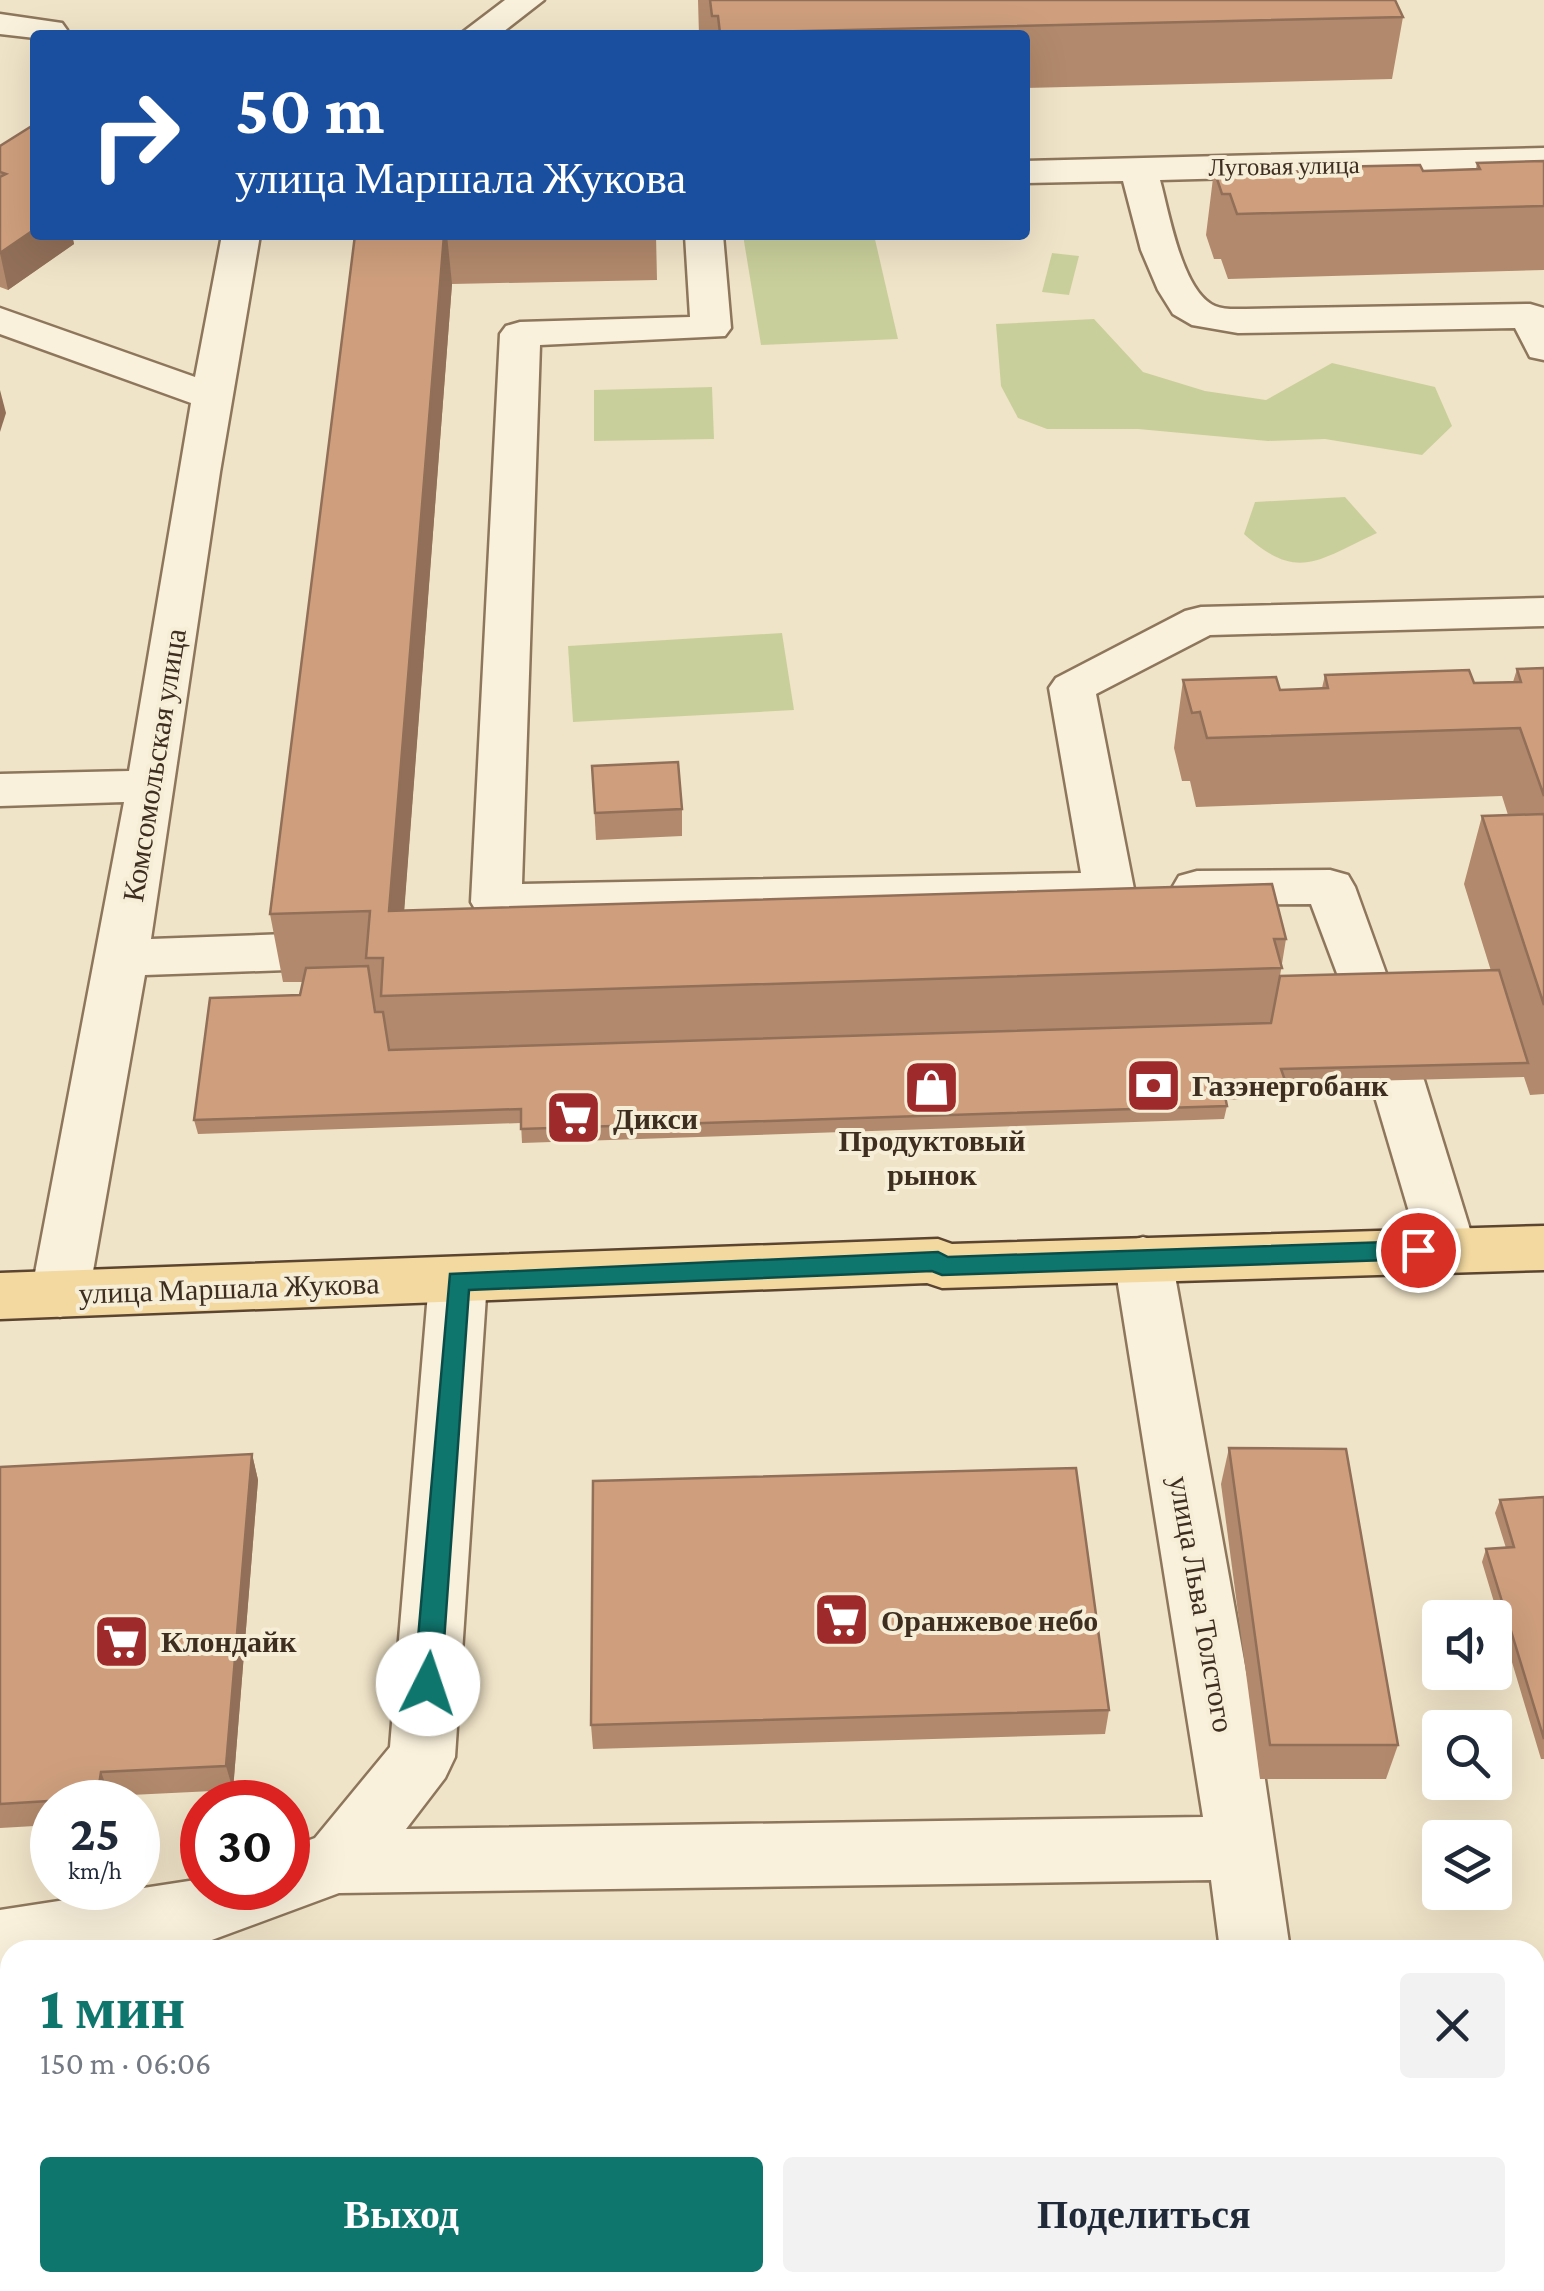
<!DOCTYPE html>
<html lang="ru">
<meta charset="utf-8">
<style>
body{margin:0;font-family:"Crimson Pro",serif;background:#f2f2f3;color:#1f2937;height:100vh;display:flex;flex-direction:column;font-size:38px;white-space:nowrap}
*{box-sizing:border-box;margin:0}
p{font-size:32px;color:#747a83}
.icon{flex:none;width:55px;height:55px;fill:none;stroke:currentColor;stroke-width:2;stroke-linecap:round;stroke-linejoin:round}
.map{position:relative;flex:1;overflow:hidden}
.drawer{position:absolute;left:0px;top:1940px;width:1545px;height:352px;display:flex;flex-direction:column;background:#fff;border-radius:30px 30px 0 0;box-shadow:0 10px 40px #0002}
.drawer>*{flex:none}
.hud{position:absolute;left:30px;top:30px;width:1000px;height:210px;border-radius:10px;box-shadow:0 10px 40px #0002;background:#1a4fa0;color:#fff;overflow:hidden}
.controls{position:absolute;left:1422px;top:1600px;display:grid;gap:20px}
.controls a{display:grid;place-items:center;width:90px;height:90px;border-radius:10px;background:#fff;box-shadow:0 10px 40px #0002;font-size:50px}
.speed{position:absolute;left:30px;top:1780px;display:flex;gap:20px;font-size:50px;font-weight:700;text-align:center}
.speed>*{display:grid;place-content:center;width:130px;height:130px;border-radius:50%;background:#fff;box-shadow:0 10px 40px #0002;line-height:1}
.speed small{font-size:25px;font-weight:400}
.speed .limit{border:15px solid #d22;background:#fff;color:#111}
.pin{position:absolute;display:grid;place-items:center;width:85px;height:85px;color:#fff;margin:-42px;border:5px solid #fff;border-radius:50%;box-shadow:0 2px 10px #0007}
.me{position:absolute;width:110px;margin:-55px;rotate:4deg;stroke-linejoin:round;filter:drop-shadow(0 0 8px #0008)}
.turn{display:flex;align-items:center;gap:35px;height:210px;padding:0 40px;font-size:45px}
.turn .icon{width:130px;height:130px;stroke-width:2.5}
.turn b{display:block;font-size:70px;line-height:85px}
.round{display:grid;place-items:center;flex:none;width:105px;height:105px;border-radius:10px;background:#f2f2f3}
.headline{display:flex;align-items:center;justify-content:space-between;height:170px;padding:0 40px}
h1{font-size:60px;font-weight:800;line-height:75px;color:#0f766e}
.button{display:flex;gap:20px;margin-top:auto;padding:20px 40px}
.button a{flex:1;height:115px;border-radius:10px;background:#0f766e;color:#fff;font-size:40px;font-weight:800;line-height:115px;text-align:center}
.button a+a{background:#f2f2f3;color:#1f2937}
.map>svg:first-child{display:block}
</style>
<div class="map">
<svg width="1544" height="2291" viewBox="0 0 1544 2291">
<rect width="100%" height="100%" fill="#f0e4c8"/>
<!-- green -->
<g fill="#c9cf9b">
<path d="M743,235H874L898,339L761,345Z"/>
<path d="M1052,253L1079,256L1069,295L1042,292Z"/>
<path d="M1094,319L1143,372L1205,391L1266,400L1332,363L1435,387L1452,426L1422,455L1325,439L1268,441L1138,429H1047L1018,418L1001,386L996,324Z"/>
<path d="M712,387L714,439L594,441V390Z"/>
<path d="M1345,497L1377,533C1318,560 1298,583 1244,534L1255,502Z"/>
<path d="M782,633L794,710L573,722L568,646Z"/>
</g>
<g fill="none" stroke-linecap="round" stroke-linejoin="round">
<defs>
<g id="minor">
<path d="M505,0H544L499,35H459Z"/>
<path d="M0,14L62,23L67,30L64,35H35V38L0,34Z"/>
<path d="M1544,148V170L1160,180C1169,212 1182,292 1215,306C1224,310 1236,309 1246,309L1530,304L1544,308V360L1530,357L1515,328L1238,333L1192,325L1173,314L1158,290L1141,250L1123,181L1025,183V161Z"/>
<path d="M222,235H260L220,472L151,939L287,934L305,939L313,952L305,965L287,970L145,975L89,1294L80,1310L60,1317L40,1310L31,1294L124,802L0,806V774L129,771L191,403L0,334V308L195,377Z"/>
<path d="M685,235H723L731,328L725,336L540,345L522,884L1081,873L1049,688L1056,678L1185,611L1201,607L1544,598V626L1210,635L1096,694L1134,889L1127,901L1109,906L496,919L478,914L471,902L500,334L506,326L520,322L690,317Z"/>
<path d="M1330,870L1348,875L1355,887L1391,987L1383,1000L1365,1005L1347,1000L1311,904L1197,905L1179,900L1172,888L1179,876L1197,871Z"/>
<path d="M1397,1060L1416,1066L1424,1080L1476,1249L1468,1264L1448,1271L1428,1264L1420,1249L1370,1080L1378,1066Z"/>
<path d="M1143,1237L1163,1243L1172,1259L1263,1766L1290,1950H1220L1211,1880L339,1893L190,1948L10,1950V1974L0,1976V1910L202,1879V1888H288V1848L315,1838L390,1747L429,1281L438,1265L458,1259L478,1265L487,1281L455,1757L445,1778L406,1829L1203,1817L1114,1259L1123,1243Z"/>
<path d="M1256,2282H1332L1333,2291H1257Z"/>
</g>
<path id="major" d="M1544,1226V1270L942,1288L927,1283L0,1319V1273L938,1239L952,1244Z"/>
</defs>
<!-- minor casing -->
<use href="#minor" stroke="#8d765c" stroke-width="5"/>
<!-- major casing -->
<use href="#major" stroke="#5b4430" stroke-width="5"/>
<!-- minor -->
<use href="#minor" fill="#faf1dc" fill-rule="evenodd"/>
<!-- major -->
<use href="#major" fill="#f3d9a0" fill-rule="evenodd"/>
</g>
<!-- wall -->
<g fill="#b2896c">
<path d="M698,0H1395L1403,17L1392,79L1025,88V35H699Z"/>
<path d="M0,146L35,235H72L74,244L8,290L0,287Z"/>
<path d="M1544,161V270L1228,279L1221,259H1214L1206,235L1214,170L1327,172L1328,167L1423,171L1476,169L1477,163Z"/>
<path d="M355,235H656L657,280L452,284L404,910L1286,939L1280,976L1491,971L1464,884L1482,816L1508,815L1502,796L1196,807L1190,781H1182L1174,748L1183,680L1280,690L1322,688L1325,675L1474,683L1513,682L1517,669L1544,668V1094L1530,1095L1524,1077L1286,1083L1283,1097L1226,1100L1227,1106L1224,1119L522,1143L521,1123L198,1134L194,1120L300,995L303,982H283L270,914Z"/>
<path d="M592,766L682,809V836L596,840Z"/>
<path d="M1229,1448L1398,1745L1386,1779H1260L1221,1484Z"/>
<path d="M252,1454L258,1480L233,1790L110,1796L109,1802H52V1825L0,1828V1467Z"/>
<path d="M1544,1497V1759H1541L1482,1562L1486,1549L1506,1548L1495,1513L1500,1500Z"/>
<path d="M1109,1710L1105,1734L593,1749L591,1725Z"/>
<path d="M472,2282L473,2291H395Z"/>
</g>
<!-- shaded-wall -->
<g fill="#916f58">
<path d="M35,229V235H72L74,244L8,290L0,253Z"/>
<path d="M444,235H447L452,284L399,979L389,911Z"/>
<path d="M0,390L6,413L0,432Z"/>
<path d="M252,1454L258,1480L233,1790L226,1766Z"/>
<path d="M101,1772L110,1796L109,1802H99L97,1798Z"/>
<path d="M287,2282H299L298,2291H287Z"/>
</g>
<!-- building -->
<g fill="#cf9f7d" stroke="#916f58" stroke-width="2.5">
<path d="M710,0H1395L1403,17L720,33L718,16H712Z"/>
<path d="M35,124V196L33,197L35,198V229L0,253V177L6,174L0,172V146Z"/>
<path d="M1544,161V206L1237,214L1230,194H1222L1214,170L1330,172L1328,167L1420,165L1423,171L1480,169L1477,163Z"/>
<path d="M355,235H444L389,911L1272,884L1286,939H1274L1282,968L381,996L383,958H366L370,911L270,914Z"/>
<path d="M1544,668V796L1520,728L1207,738L1200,712L1192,713L1183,680L1276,677L1280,690L1305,689L1328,688L1325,675L1469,670L1474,683L1521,682L1517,669Z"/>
<path d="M678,762L682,809L595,813L592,766Z"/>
<path d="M1544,814V1005L1482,816Z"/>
<path d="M368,966L375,1012H383L389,1050L1271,1023L1280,976L1499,970L1528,1063L1281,1069L1286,1083L1223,1086L1227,1106L521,1129V1109L194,1120L210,998L300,995L306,968Z"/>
<path d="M1229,1448L1346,1449L1398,1745H1270Z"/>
<path d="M252,1454L226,1766L101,1772L97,1798L0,1804V1467Z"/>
<path d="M1076,1468L1109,1710L591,1725L593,1481Z"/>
<path d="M1544,1497V1739L1486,1549L1514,1547L1500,1500Z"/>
<rect x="156" y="2282" width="131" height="9"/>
<path d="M394,2282H468L469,2284L415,2291H395Z"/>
<path d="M516,2282H593L594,2291H516Z"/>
</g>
<!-- route -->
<path fill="#0f766e" stroke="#0a4d48" stroke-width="2.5" d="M1418,1241L1430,1250L1418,1259L942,1275L932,1271L469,1290L441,1684L437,1692L428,1696L418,1692L414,1684L450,1274L938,1252L948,1257Z"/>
<!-- icons -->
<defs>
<symbol id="bank-square" viewBox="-11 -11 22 22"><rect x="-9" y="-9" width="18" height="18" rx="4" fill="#9e2a2b" stroke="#f7eed8"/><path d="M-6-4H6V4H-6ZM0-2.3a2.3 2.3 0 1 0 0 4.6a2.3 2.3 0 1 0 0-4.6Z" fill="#fff"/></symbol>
<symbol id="shop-square" viewBox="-11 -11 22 22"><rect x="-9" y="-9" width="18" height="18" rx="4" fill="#9e2a2b" stroke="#f7eed8"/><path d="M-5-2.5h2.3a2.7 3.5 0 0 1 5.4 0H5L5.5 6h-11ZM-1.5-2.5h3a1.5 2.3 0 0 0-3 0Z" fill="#fff"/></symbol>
<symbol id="supermarket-square" viewBox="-11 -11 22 22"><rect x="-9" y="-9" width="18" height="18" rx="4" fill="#9e2a2b" stroke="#f7eed8"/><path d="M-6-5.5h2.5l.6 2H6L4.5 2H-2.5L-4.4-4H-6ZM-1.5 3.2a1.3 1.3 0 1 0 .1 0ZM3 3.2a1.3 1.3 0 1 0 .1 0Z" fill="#fff"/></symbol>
</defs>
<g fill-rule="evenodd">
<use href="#bank-square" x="1122" y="1054" width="63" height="63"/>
<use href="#shop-square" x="900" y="1056" width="63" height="63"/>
<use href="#supermarket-square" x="542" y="1086" width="63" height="63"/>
<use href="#supermarket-square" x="810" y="1588" width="63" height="63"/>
<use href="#supermarket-square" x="90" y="1610" width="63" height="63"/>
</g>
<g text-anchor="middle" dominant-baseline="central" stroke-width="8" stroke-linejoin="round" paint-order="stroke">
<!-- far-street labels -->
<g font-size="25" fill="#3d2e20" stroke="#f7eed8">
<text transform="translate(1284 166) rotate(-1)">Луговая улица</text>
</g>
<!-- street labels -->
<g font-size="30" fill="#3d2e20" stroke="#f7eed8">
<text transform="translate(154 765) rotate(-81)">Комсомольская улица</text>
<text transform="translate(229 1288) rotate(-2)">улица Маршала Жукова</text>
<text transform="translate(1202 1604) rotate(80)">улица Льва Толстого</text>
</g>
<!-- poi labels -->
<g font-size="30" font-weight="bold" fill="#3d2e20" stroke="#f7eed8" text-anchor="start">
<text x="1192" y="1085">Газэнергобанк</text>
<text x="613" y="1118">Дикси</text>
<text x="932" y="1140" text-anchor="middle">Продуктовый<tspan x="932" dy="34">рынок</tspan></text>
<text x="881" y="1620">Оранжевое небо</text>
<text x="161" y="1641">Клондайк</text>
</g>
</g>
</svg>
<div class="controls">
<a><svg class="icon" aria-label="sound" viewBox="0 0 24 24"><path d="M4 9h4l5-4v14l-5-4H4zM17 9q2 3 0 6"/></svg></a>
<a><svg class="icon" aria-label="search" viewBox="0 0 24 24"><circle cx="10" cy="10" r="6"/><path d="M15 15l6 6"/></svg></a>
<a><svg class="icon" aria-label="layers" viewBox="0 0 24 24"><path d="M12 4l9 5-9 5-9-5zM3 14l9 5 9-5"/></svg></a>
</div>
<div class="speed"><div>25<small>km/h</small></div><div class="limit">30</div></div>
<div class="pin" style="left:1418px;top:1250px;background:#d93025"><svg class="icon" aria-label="arrive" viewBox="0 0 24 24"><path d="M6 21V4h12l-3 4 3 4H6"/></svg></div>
<svg class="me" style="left:428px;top:1684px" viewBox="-20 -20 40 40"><circle r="19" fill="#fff"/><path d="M0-13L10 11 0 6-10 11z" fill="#0f766e"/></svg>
<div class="hud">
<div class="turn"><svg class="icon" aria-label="right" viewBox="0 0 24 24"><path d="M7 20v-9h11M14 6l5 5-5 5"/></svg><div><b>50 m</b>улица Маршала Жукова</div></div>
</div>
<section class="drawer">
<div class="headline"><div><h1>1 мин</h1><p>150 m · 06:06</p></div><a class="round"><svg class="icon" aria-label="close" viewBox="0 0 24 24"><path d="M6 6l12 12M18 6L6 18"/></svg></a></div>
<div class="button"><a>Выход</a><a>Поделиться</a></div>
</section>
</div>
